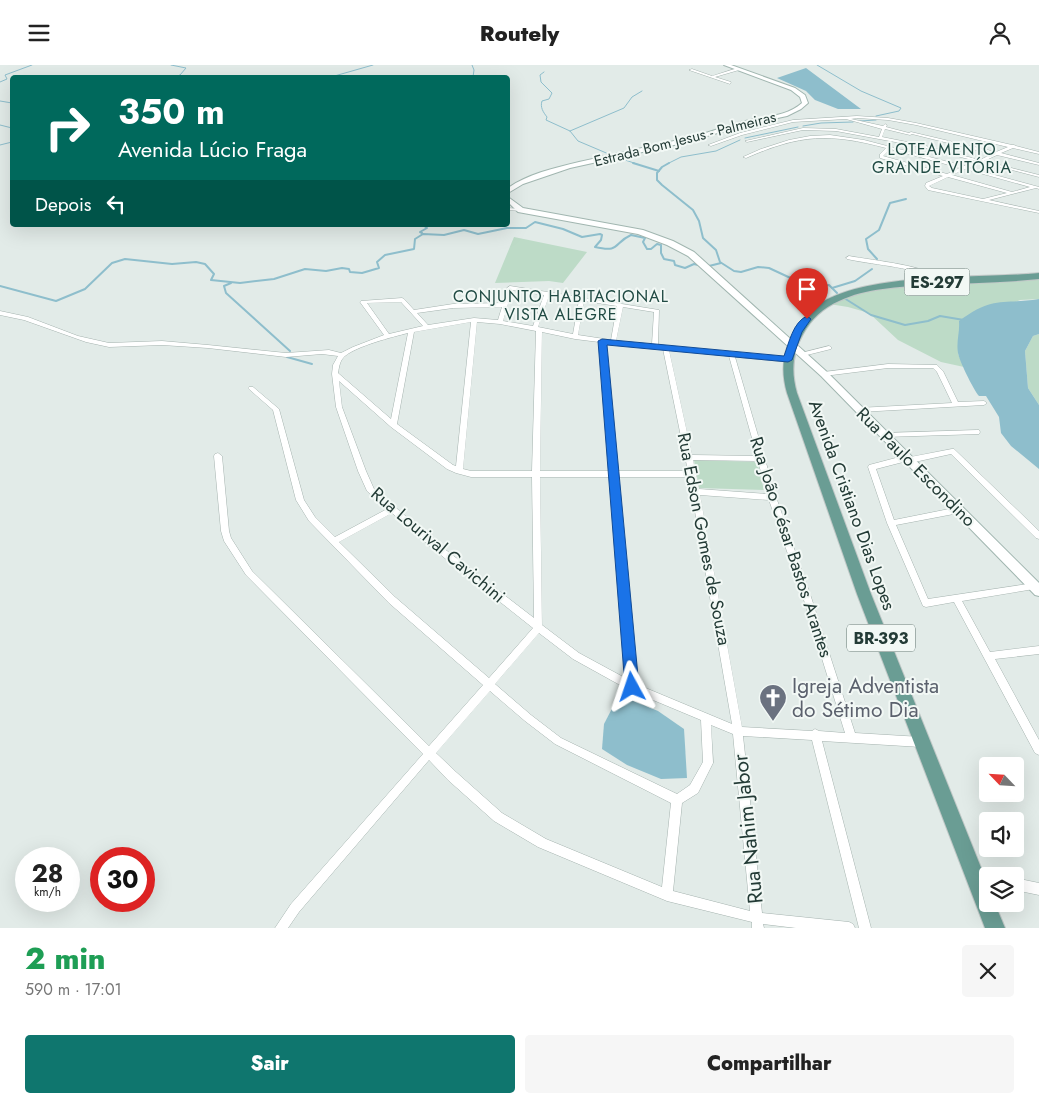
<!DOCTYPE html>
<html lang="pt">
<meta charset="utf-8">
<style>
body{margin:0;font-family:Jost,sans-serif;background:#f6f6f6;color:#222;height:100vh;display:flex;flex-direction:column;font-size:19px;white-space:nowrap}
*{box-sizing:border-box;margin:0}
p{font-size:16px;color:#767676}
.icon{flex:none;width:28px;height:28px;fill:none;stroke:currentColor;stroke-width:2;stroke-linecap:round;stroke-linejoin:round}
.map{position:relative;height:863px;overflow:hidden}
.drawer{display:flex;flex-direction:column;background:#fff;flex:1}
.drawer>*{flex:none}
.hud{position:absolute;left:10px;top:10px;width:500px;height:152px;border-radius:5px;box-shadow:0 5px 20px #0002;background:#00695c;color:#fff;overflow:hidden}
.needle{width:32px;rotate:295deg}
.controls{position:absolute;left:979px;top:692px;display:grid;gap:10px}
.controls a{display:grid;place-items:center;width:45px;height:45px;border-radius:5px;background:#fff;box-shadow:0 5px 20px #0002;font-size:25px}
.speed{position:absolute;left:15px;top:782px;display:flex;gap:10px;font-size:25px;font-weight:700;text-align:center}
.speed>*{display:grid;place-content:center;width:65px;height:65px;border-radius:50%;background:#fff;box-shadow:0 5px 20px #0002;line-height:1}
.speed small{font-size:12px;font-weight:400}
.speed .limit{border:8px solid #d22;background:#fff;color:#111}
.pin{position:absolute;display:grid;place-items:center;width:42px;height:42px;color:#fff;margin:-51px -21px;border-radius:50% 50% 50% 0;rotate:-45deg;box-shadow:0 0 5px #0007}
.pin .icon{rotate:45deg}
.me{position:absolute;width:55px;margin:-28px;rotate:355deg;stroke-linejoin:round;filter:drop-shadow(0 0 4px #0008)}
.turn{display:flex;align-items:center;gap:18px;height:105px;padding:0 25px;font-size:22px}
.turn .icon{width:65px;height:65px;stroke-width:2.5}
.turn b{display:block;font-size:35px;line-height:42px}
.then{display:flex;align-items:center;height:48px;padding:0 25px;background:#0003;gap:10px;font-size:19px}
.round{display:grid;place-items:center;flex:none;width:52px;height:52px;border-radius:5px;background:#f6f6f6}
.overview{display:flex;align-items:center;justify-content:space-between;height:85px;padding:0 25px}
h1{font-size:30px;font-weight:800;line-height:38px;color:#1e9e55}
.button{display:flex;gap:10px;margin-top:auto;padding:10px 25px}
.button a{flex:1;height:58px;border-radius:5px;background:#0f766e;color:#fff;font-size:20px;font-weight:800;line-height:58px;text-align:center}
.button a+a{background:#f6f6f6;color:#222}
header{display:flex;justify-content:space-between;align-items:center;height:65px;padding:0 25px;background:#fff;font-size:22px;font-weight:800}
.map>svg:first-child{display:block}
</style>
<header><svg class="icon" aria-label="menu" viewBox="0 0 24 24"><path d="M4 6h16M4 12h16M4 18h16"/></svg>Routely<svg class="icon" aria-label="person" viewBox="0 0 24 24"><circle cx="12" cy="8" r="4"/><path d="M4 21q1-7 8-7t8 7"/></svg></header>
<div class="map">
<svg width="1039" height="863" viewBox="0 0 1039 863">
<rect width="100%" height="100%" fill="#e2ebe8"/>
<!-- green -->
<g fill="#bddbc7">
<path d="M514,172L587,187L563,218L549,216L495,218Z"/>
<path d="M1039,214V234L1020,235L960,263L958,289L964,302L941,297L898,275L869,248L848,242L829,239L880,222Z"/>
<path d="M1039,269V340L1028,323L1025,286L1033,271Z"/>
<path d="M694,395L757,397L764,425L699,423Z"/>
</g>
<!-- water -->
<g fill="#8ebecc">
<path d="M806,3L861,44H838L815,35L806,26L777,13Z"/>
<path d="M1039,234V269L1033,271L1025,286L1028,323L1039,340V404L1011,381L1001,368L999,352L986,331H979C973,324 959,295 958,288C956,277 960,267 959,256C994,230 1001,240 1039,234Z"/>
<path d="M619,630L658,646L684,664L687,713L661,714L627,700L602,684L604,659Z"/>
</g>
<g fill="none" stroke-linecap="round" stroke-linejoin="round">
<!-- stream-far1 -->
<g stroke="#8ebecc" stroke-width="1">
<path d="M171,0L186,3L180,10L174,12"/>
<path d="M472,0L474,5L473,12"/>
<path d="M817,0L861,26L901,43L899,46L876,51"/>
<path d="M544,7L540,10L541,17L552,28L549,34L542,36C540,42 543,47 547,52L546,55L570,66L578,76L611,90"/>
<path d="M331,12L373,0"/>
<path d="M0,17L7,14L5,10L32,0"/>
<path d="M0,36L12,38"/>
<path d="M860,56L876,55"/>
<path d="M0,60L12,63"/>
<path d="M803,61L821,58L853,57"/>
<path d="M570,66L624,43L632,32L642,26"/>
<path d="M745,73L798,62"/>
<path d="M0,80L12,77"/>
<path d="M619,93L637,99"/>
<path d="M667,99L681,92L716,86L740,75"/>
</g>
<!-- stream -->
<g stroke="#8ebecc" stroke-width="2">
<path d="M633,98L659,106"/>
<path d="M669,98L662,102L657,108V115L662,120L693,145L699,156L703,173L716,185L720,197L734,206L741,207L758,202L769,203L812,223L829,220L837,228"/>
<path d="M422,168L420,167L427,163L423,160"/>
<path d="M877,194L868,184L866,174L879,165L890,138L906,134"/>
<path d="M709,201L721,198"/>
<path d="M231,218L224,221L226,228L290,286"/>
<path d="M0,221L56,236L85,224L112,198L125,194L172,199L196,197L205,199L214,209L211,215L240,218L274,214L305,204L326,206L342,203L349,204L350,207L362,208L379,203L377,197L385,190L414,184L415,174L423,169L444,170L464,165L478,169L507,163H526L535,157L563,164L582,172L600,169L602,170L601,175L595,182C621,188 613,178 631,170L645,173L643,177L647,184H651L657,179L661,180V188L664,194L674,196L675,200L685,203L694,199L698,200"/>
<path d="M832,223L855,216L872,204"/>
<path d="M844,233L871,250L905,260L928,256L940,251L964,255"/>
<path d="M287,292L312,299"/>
</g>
<defs>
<g id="street">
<path d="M738,3L739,5L715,12L731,17L730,19L689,5L692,4L712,11Z"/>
<path d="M857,51L888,53L916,58L1012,80H1014L1016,81L1039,87V89L1013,83L1001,88L1039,98V100L997,90L984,96L1039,110V112L981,97L969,103L1039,122V124L1036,123L989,135L1039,146V148L928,125L925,121L926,118L943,111L880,93V89L886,83C829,68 801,69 746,93L743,92L761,84L789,75L810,71L830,70L864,75L964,101L976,96L922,82L836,66L803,65L747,77L745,76L803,63L836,64L879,72L882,64L846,54L793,57L742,70L711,81L708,80L740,68L793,55ZM857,53L888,55L916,60L1008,82L996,87L911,67L909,68L886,62L887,60L885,59L883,61L851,54ZM885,64L910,70L912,69L992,89L980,95L922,80L882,72ZM890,84L960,103L947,109L883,91ZM965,104L1030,122L1012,127L952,110ZM948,112L1007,128L983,134L932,123L929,121Z"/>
<path d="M508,143L521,144L523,145L521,146L508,145Z"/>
<path d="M849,191C876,196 926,200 947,216L942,217C913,201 879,201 847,194L846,193Z"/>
<path d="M510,221L659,245L658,280L788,293L791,295L788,297L735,292L776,432L811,532L855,668L921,672L924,674L926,677L924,680L921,682L822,676L871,863H859L812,675L743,671L762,848L849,857L853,859L855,863H796L763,859L764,863H752V857L667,836L538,782L494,756L448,715L429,695L299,847L288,863H275L291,839L423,689L246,510L224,476L221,466L214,391L215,389L218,388L222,391L229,466L231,473L252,506L429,681L483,620L389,538L309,456L296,435L273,345L249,324L248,323L249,322H253L279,344L304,435L315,452L335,472L387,444L367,426L358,406L336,342L332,309L333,300L338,291L322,289L286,292L208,283L162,280L109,282L86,277L24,255L0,250V246L28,252L78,271L109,278L162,276L208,280L286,288L329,285L341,288L353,282L384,270L360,237L361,236L402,233L404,234L414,245L453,239L503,238L507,223ZM512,225L544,230L533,261L503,256ZM549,231L579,235L573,269L538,262ZM584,236L617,241L611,275L578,270ZM401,237L423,261L389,269L367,238ZM502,242L498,255L474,253L428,260L417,248L453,243ZM623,242L654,247L652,279L616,276ZM471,257L456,401L453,400L397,359L414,267ZM477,257L500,259L536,266L532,406H471L463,404ZM542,267L575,274L599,277L610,406H540ZM408,268L391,354L338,308C339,302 340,295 345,291C357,281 392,272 408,268ZM605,278L663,284L688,406H617ZM669,285L729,291L757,391L692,390ZM339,316L391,362L447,404L456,408L471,412H532L534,553L438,479L374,424L366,406L342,342ZM693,395L758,396L767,429L699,424ZM540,412H610L627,614L579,588L542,560ZM617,412H689L732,659L636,619ZM700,430L769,435L803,532L845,668L819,666L815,664L812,666L742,662ZM392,448L432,483L533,563L489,613L395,532L339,477ZM539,568L573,594L629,625L701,655L703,697L690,720L677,729L561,673L531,650L495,619ZM490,626L525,656L555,679L671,738L662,822L546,774L502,748L456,707L436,688ZM711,660L733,669L750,846L673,826L682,738L698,728L713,698Z"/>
<path d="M829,281L831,282V284L803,291L800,289L801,288Z"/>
<path d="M888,299L937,300L943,306L958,337L984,336L987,338L984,340L860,347L857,345L858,343L952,338L937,307L933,303H888L824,311L821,309L824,307Z"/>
<path d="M977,365H979L980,367L979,369L885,372L882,370L885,368Z"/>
<path d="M952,384H954L1039,466V474L1036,473L951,389L910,398L907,396L876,404L894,455L959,442L962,443L963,445L962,447L959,448L896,460L928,534L1034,518L1037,519L1038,521L1037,523L1034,524L962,536L990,587L1039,581V589L995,594L1039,675V690L1035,688L954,537L926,542L923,541L887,458L868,402L869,400L907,390L910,392Z"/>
<path d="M1015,813L1039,818V830L1015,825Z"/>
</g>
<g id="secondary">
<path d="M724,0H731L795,23L805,30L808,38L801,44L787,51L745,60L683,78L570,103L523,119L508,128V123C528,109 554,103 579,97C613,89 648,82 683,74C703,70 722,62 741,57C762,51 785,53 802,38L800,32L791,25Z"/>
<path d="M508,132L523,143L643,165L673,176L694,187L827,307L1039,518V531L1035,530L821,311L688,191L667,180L638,169L518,147L508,137Z"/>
</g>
<path id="primary" d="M1039,208V214C1002,218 965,218 928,220C899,222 866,223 839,236C823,243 811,254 803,269C792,288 791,307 797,328L871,529L988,820V839H995L1005,863H985L857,529L787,328C781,307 782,288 793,269C799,259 805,250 814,243C859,206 981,214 1039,208Z"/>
</defs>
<!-- street casing -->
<use href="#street" stroke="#a5b3af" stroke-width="1"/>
<!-- secondary casing -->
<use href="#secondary" stroke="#a1b6b0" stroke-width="2"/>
<!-- primary casing -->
<use href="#primary" stroke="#c1c8c7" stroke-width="2"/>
<!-- street -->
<use href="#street" fill="#fff" fill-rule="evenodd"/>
<!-- secondary -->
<use href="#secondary" fill="#fff" fill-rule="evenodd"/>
<!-- primary -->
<use href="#primary" fill="#6a9d94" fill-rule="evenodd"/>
</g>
<!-- route -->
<path fill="#1a73e8" stroke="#114b97" d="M807,251L811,254L802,267L792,295L788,297L607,280L639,622L637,627L632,629L627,627L625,622L598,276L602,274L784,291C789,278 793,257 807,251Z"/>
<!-- icons -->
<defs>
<symbol id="church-pin" viewBox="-11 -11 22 30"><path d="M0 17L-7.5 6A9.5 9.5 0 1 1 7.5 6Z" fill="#6b7280" stroke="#f2f8f5"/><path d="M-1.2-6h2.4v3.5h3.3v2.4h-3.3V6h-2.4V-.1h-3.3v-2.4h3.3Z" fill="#fff"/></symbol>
</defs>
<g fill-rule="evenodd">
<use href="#church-pin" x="757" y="617" width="32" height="43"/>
</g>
<g text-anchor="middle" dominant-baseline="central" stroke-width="4" stroke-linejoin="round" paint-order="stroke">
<!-- far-street labels -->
<g font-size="15" fill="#233b36" stroke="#f2f8f5">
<text transform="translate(685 74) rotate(-14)">Estrada Bom Jesus - Palmeiras</text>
</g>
<!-- far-neighbourhood labels -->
<g font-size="16" letter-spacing="1" fill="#214b44" stroke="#f2f8f5">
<text x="942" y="84">LOTEAMENTO<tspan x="942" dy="18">GRANDE VITÓRIA</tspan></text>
<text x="561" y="231">CONJUNTO HABITACIONAL<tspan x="561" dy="18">VISTA ALEGRE</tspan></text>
</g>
<!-- shield labels -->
<g fill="#f2f8f5" stroke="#61746f" stroke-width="1">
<rect x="904.5" y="203.5" width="65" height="27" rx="4"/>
<rect x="847" y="559.5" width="68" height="27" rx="4"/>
</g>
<g font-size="16" font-weight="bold" fill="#233b36">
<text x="937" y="217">ES-297</text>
<text x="881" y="573">BR-393</text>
</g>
<!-- street labels -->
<g font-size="18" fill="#233b36" stroke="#f2f8f5">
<text transform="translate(916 402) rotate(45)">Rua Paulo Escondino</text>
<text transform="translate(852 440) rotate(70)">Avenida Cristiano Dias Lopes</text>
<text transform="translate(704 474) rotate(79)">Rua Edson Gomes de Souza</text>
<text transform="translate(438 480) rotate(40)">Rua Lourival Cavichini</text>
<text transform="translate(791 482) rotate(72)">Rua João César Bastos Arantes</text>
</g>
<!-- near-worship labels -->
<g font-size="21" fill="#5b616d" stroke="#f2f8f5" text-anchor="start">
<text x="792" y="621">Igreja Adventista<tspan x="792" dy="24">do Sétimo Dia</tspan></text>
</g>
<!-- near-street labels -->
<g font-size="21" fill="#233b36" stroke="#f2f8f5">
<text transform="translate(748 764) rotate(-96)">Rua Nahim Jabor</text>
</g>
</g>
</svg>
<div class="controls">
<a><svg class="needle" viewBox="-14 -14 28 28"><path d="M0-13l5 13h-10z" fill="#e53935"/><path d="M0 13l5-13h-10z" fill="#767676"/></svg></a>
<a><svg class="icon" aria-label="sound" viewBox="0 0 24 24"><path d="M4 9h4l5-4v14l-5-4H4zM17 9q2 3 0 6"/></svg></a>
<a><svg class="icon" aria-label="layers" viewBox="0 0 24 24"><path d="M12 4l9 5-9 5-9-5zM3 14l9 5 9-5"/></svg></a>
</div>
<div class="speed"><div>28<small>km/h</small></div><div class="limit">30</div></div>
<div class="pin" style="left:807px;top:254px;background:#d93025"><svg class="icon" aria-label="arrive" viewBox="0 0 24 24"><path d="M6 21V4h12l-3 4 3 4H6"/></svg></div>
<svg class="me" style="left:632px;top:622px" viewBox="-20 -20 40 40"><path d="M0-17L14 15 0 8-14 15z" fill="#1a73e8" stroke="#fff" stroke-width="4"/></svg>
<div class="hud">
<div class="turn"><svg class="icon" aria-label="right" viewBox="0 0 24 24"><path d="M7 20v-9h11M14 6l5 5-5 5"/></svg><div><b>350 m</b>Avenida Lúcio Fraga</div></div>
<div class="then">Depois<svg class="icon" aria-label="left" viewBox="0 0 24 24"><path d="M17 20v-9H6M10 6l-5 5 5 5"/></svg></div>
</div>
</div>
<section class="drawer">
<div class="overview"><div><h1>2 min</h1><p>590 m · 17:01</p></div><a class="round"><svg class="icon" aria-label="close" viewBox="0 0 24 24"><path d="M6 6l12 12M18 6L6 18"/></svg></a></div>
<div class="button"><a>Sair</a><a>Compartilhar</a></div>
</section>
